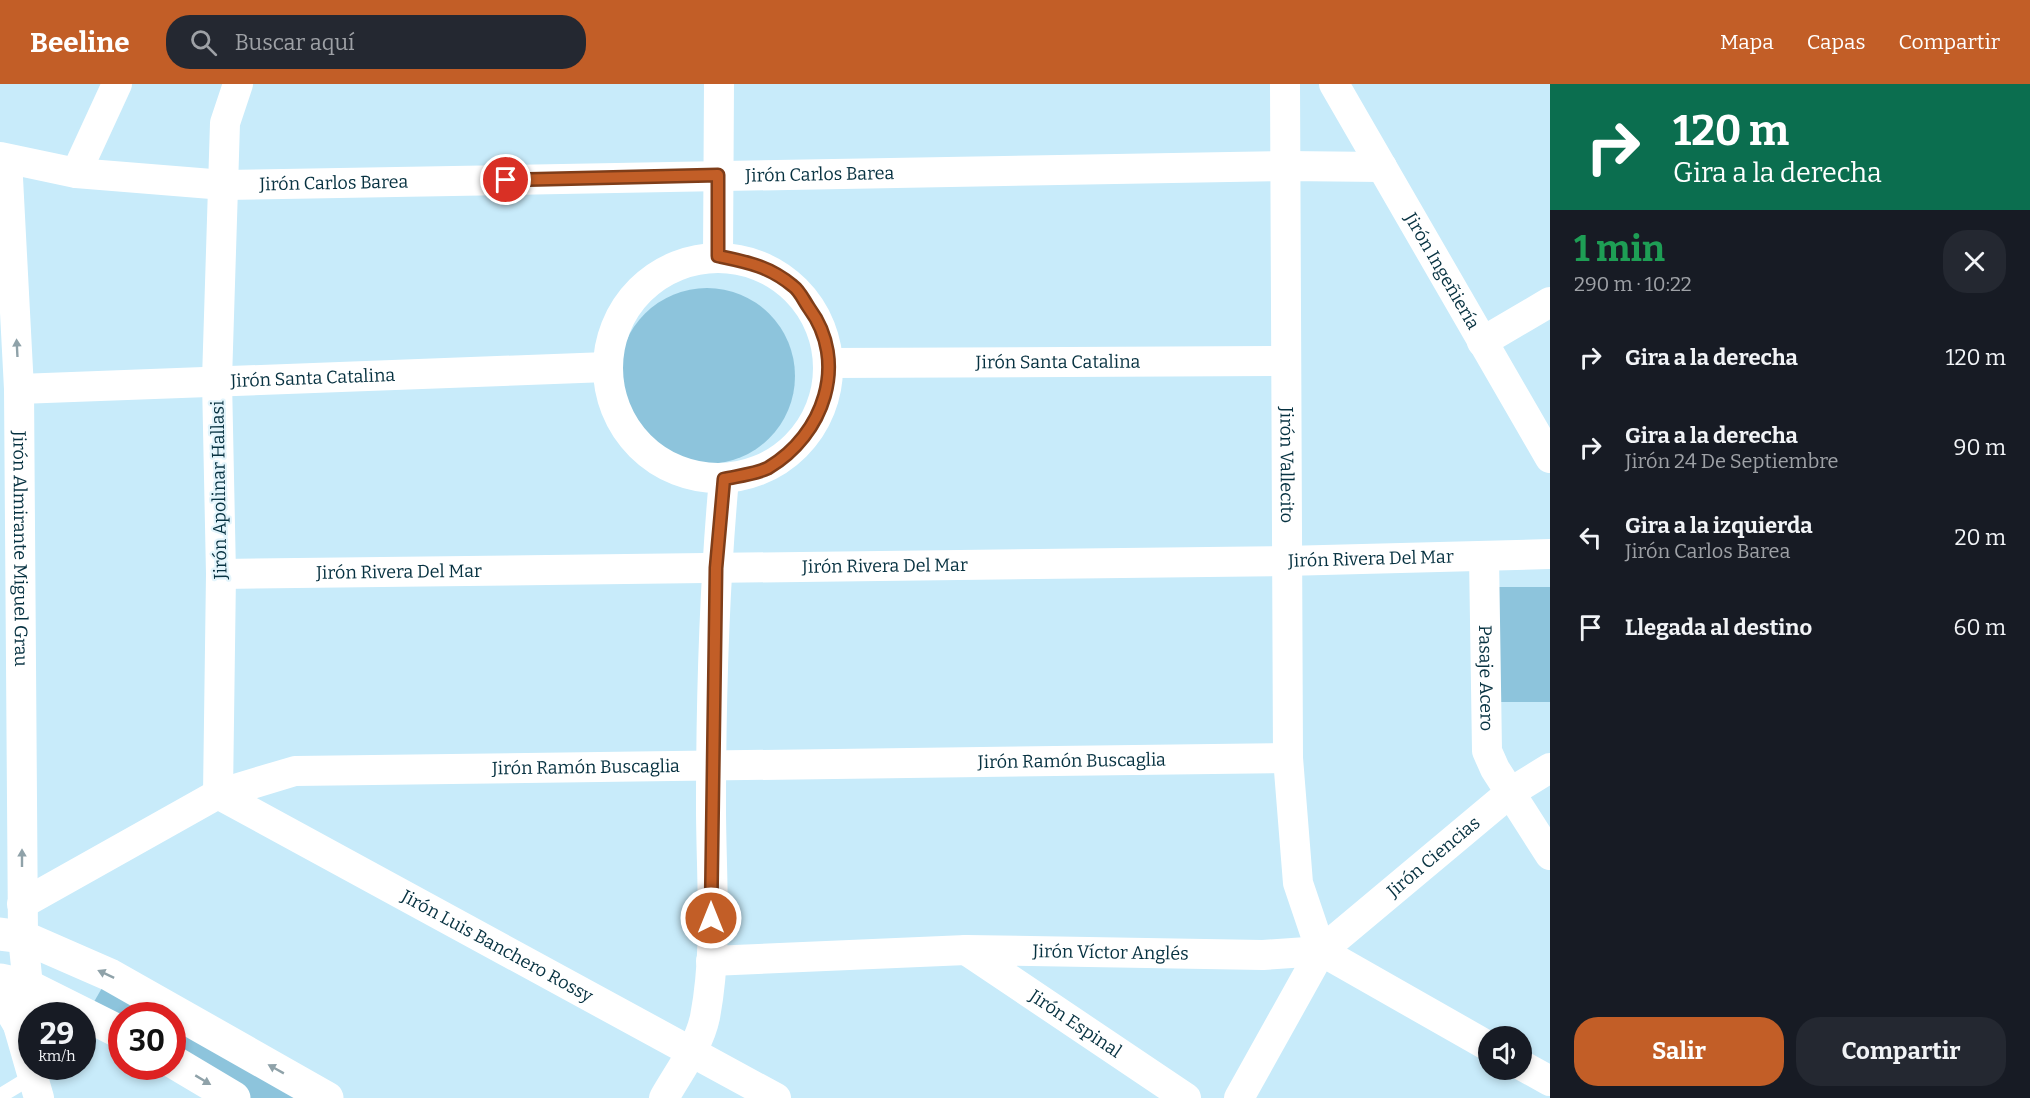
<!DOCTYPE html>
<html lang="es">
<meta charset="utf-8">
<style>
body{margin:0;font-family:Bitter,serif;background:#242831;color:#f1f3f6;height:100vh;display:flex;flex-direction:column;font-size:22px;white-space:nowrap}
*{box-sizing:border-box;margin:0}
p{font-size:20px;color:#9ea1a6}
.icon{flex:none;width:33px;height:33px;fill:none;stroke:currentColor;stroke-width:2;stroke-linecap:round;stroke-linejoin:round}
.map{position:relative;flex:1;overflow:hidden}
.side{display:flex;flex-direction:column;background:#171b24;width:480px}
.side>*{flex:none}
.guide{background:#0b6e4f;color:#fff;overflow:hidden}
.buttons{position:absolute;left:1478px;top:942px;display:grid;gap:12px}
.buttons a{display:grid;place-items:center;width:54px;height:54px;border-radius:50%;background:#171b24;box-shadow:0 3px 9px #0003;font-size:30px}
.speed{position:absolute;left:18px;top:918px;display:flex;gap:12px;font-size:30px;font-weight:700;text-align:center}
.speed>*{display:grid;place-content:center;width:78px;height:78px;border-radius:50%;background:#171b24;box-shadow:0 3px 9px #0003;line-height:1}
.speed small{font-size:15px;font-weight:400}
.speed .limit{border:9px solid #d22;background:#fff;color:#111}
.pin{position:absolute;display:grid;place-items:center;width:51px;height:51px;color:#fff;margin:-26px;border:3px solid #fff;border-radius:50%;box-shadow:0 2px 6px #0007}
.me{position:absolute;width:66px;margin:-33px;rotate:0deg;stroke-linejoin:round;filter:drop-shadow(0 0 4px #0008)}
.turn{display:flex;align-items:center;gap:21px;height:126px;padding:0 24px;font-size:27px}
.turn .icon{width:78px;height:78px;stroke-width:2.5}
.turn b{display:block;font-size:42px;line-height:51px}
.round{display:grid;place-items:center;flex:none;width:63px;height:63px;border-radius:24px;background:#242831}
.overview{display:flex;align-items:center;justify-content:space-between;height:102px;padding:0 24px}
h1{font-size:36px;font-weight:700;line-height:45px;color:#1e9e55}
.button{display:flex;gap:12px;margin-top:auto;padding:12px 24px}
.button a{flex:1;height:69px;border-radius:24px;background:#c25e27;color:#fff;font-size:24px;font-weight:700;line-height:69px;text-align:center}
.button a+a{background:#242831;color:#f1f3f6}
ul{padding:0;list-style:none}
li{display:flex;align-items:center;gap:18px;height:90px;padding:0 24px}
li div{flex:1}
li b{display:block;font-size:22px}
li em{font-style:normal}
header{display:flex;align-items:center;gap:36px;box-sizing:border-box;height:84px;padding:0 30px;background:#c25e27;color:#fff}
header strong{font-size:28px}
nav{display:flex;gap:33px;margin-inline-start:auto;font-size:21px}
.search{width:420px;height:54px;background:#242831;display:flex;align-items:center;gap:15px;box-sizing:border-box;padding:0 21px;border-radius:24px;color:#9ea1a6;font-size:22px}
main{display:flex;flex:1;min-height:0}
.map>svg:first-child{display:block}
</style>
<header>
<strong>Beeline</strong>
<div class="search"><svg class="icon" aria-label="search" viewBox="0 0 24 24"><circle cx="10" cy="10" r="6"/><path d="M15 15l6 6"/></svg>Buscar aquí</div>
<nav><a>Mapa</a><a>Capas</a><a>Compartir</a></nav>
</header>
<main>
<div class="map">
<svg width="1550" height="1014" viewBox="0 0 1550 1014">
<rect width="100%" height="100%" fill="#c8ebfa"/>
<!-- green -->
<g fill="#8dc4dc">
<circle cx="707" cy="292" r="88"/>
<path d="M1490,503H1550V618H1491Z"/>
<path d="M106,897L166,931L122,932L91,923Z"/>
<path d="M173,935L311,1014H249L173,970Z"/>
</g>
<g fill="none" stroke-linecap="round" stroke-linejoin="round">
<!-- lane -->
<path stroke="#fff" stroke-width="15" d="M0,1012L33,992"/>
<!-- street -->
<g stroke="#fff" stroke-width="30">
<path id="s1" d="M1285,0L1288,674L1298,799L1321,867"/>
<path id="s2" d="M1334,0L1550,374"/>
<path id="s3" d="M0,73L76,89L224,101L1286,82L1382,83"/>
<path id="s4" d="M7,75L19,305L23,853L28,902L18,941"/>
<path d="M76,89L117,0"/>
<path d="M718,172L719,0"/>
<circle cx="718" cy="284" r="110"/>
<path d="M1482,258L1550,218"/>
<path id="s5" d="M830,279L1286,277"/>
<path id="s6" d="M19,305L607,283"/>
<path id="s7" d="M1484,472L1487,667L1495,685L1550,771"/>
<path id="s8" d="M221,490L1285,477L1550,470"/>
<path d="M218,710L221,490L217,296L225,39L238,0"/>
<path id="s9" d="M218,710L776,1014"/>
<path id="s10" d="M22,820L218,710L295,687L1288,674"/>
<path id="s11" d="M966,866L1186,1014"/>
<path id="s12" d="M711,877L966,866L1263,871L1321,867L1488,962"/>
<path d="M8,924L18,941L39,1014"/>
<path d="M1521,981L1550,997"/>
<path d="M664,1014C678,989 699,962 705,933C718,865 711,792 711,723C711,614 714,504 724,395"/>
<path id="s13" d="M1239,1014L1321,867L1511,708L1550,684"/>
</g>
<!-- secondary -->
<g stroke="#fff" stroke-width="33">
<path d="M0,850L23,853L110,891L327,1014"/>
<path d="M0,896L28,902L122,949"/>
<path d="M172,977L234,1014"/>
</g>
</g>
<!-- one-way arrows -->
<defs><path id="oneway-solid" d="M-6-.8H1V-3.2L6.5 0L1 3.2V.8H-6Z" transform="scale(1.5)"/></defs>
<g fill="#8fa2a9">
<use href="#oneway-solid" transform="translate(17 264) rotate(-93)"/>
<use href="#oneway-solid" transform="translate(22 774) rotate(-90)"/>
<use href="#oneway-solid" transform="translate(106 890) rotate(-155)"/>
<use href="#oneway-solid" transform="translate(276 985) rotate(-151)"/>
<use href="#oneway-solid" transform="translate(203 996) rotate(31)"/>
</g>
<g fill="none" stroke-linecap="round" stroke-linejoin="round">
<defs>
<path id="route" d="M506,96L718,91V172C747,178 769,182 793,202C800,207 804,217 809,224C849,278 824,351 768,384C756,390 738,392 724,395L716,484L711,834"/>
</defs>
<!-- route casing -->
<use href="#route" stroke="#7e3d19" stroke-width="15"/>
<!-- route -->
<use href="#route" stroke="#c25e27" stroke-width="10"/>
</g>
<g text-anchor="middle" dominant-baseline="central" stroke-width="4.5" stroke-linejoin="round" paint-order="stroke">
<!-- street labels -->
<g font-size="18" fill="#063140" stroke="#e4f5fc">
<text stroke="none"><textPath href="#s3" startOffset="822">Jirón Carlos Barea</textPath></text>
<text stroke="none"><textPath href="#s3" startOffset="336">Jirón Carlos Barea</textPath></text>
<text stroke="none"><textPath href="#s2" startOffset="216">Jirón Ingeñiería</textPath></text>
<text stroke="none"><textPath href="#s5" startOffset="228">Jirón Santa Catalina</textPath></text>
<text stroke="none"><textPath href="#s6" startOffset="294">Jirón Santa Catalina</textPath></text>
<text stroke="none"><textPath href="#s1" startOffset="381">Jirón Vallecito</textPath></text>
<text transform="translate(219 406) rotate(-91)">Jirón Apolinar Hallasi</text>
<text stroke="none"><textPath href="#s4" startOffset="390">Jirón Almirante Miguel Grau</textPath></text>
<text stroke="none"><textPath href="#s8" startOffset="1150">Jirón Rivera Del Mar</textPath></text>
<text stroke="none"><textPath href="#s8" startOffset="664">Jirón Rivera Del Mar</textPath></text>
<text stroke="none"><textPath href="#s8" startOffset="178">Jirón Rivera Del Mar</textPath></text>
<text stroke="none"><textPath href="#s7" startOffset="122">Pasaje Acero</textPath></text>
<text stroke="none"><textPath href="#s10" startOffset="1082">Jirón Ramón Buscaglia</textPath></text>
<text stroke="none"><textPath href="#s10" startOffset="596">Jirón Ramón Buscaglia</textPath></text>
<text stroke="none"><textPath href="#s13" startOffset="315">Jirón Ciencias</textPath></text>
<text stroke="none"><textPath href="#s9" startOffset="318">Jirón Luis Banchero Rossy</textPath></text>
<text stroke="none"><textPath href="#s12" startOffset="400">Jirón Víctor Anglés</textPath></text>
<text stroke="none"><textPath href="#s11" startOffset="132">Jirón Espinal</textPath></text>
</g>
</g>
</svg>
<div class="buttons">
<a><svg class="icon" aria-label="sound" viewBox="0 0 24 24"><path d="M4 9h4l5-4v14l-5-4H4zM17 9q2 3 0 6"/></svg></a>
</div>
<div class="speed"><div>29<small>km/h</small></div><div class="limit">30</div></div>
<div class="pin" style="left:506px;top:96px;background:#d93025"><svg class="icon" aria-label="arrive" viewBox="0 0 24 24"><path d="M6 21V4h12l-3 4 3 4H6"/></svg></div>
<svg class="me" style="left:711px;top:834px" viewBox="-20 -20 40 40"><circle r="17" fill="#c25e27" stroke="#fff" stroke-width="3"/><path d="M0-11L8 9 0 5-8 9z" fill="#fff"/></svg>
</div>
<section class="side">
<div class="guide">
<div class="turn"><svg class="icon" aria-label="right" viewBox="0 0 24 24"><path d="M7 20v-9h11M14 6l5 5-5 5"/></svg><div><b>120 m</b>Gira a la derecha</div></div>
</div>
<div class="overview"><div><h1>1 min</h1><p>290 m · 10:22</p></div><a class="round"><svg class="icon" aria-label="close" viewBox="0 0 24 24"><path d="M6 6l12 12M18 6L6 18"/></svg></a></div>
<ul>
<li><svg class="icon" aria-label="right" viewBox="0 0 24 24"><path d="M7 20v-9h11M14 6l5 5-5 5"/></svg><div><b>Gira a la derecha</b></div><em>120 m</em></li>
<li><svg class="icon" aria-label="right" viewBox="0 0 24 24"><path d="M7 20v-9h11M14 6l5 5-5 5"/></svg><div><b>Gira a la derecha</b><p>Jirón 24 De Septiembre</p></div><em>90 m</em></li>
<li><svg class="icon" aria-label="left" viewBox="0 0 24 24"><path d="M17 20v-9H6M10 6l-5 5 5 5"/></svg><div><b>Gira a la izquierda</b><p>Jirón Carlos Barea</p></div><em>20 m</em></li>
<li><svg class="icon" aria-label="arrive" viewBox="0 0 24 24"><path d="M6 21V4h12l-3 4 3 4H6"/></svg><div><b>Llegada al destino</b></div><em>60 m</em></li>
</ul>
<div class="button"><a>Salir</a><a>Compartir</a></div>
</section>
</main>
